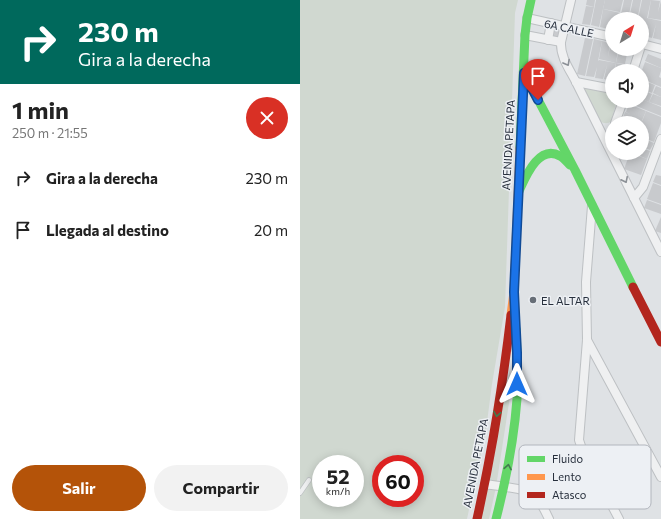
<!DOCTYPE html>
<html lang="es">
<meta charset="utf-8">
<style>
body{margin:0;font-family:Commissioner,sans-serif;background:#f2f2f2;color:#222;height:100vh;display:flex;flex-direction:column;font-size:15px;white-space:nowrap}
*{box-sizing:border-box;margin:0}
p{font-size:13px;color:#767676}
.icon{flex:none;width:22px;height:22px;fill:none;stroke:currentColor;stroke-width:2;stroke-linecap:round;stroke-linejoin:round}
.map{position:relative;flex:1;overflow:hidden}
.sheet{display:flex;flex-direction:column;background:#fff;width:300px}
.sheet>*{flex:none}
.top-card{background:#00695c;color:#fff;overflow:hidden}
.needle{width:26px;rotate:38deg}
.controls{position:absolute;left:305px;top:12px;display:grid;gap:8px}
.controls a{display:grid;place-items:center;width:44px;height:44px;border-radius:50%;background:#fff;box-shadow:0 2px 10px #0003;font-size:20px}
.speed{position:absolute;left:12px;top:455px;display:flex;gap:8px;font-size:20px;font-weight:700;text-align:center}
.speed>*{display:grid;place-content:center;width:52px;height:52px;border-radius:50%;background:#fff;box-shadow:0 2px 10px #0003;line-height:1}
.speed small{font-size:10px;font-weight:400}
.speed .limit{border:6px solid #d22;background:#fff;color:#111}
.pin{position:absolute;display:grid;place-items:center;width:34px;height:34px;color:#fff;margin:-41px -17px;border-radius:50% 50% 50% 0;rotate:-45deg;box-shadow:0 0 4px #0007}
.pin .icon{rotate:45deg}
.me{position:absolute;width:44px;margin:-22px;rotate:0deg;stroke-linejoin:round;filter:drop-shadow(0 0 3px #0008)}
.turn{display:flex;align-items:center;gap:14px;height:84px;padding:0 12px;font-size:18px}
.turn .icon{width:52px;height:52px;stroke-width:2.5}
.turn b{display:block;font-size:28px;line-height:34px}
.round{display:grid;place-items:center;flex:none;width:42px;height:42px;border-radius:21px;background:#f2f2f2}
.overview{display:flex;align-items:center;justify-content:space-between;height:68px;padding:0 12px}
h1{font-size:24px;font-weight:700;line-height:30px}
.cta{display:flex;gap:8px;margin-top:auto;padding:8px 12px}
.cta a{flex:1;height:46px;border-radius:24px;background:#b45309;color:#fff;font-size:16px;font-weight:700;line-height:46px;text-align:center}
.cta a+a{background:#f2f2f2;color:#222}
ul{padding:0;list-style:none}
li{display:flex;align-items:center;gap:12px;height:52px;padding:0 12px}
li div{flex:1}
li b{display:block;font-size:15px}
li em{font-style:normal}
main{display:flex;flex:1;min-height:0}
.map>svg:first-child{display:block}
</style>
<main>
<section class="sheet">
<div class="top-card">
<div class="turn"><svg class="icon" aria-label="right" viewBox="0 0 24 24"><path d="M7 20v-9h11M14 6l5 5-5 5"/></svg><div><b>230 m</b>Gira a la derecha</div></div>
</div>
<div class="overview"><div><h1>1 min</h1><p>250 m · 21:55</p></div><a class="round" style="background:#d93025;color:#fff"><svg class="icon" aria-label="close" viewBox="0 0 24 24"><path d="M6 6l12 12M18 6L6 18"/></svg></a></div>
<ul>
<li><svg class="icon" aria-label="right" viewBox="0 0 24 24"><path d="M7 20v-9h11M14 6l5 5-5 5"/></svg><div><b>Gira a la derecha</b></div><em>230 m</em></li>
<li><svg class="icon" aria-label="arrive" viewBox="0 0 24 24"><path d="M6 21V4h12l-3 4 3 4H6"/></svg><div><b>Llegada al destino</b></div><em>20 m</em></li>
</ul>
<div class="cta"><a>Salir</a><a>Compartir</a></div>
</section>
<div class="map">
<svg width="361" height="519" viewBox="0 0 361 519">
<rect width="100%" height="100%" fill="#dfe2e5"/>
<!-- green -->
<g fill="#d0d8d0" fill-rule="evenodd">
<path d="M0,0H218L215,13L205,307L192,384L186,430L167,519H0ZM21,464H55V498H21ZM81,464H115V498H81Z"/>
<path d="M283,87L312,93V101H317L311,121C308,124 304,124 300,121C296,117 286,94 283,87Z"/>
<path d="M210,369L209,403L196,487L189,519H180Z"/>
</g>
<!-- building -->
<g fill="#c8cacd">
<path d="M287,0H295L294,7L286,5Z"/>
<path d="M296,0H305L299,27L291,25Z"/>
<path d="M305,0H323L320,12L303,9Z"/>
<path d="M324,0H332L328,19H320Z"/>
<path d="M333,0H341L338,16L330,14Z"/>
<path d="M342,0H351L347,18L361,21V40L353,38L356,24L352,38L344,36L346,22L343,36H342V19H338Z"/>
<path d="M351,0L360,1L358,12L361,1V20L348,18Z"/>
<path d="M286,6L294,7L290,25L282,24Z"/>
<path d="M303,9L320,13L319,19H312V30L309,29L311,19L308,29L300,27Z"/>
<path d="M256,20L263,22L258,45L251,43Z"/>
<path d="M285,38L293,39L285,76L277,74Z"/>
<path d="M294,39L302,41L298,61L299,60L316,63L314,71H312V81L304,79L307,65L303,79L295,78L297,67L294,77L286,76Z"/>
<path d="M302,41L310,43L308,57L311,42L312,49H318L316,63L299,59Z"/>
<path d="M319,49H328L325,64L316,63Z"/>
<path d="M348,54L361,59V68L345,61Z"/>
<path d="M345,62L361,68V71L359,77L361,78V87L342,79V70L350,73L342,70Z"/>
<path d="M316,63L324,65L323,71H315Z"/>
<path d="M342,80L355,85L352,93L342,89Z"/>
<path d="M356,86L361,88V97L353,93Z"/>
<path d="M342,90L352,94L349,102L342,99Z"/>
<path d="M353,94L361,97V106L349,102Z"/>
<path d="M342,99L361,107V116L346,110L347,108L346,110L329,103L330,101H342Z"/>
<path d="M329,104L346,111L341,123H321L325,112L330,114L326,112Z"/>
<path d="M346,111L361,117V123L354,142L342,137L341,123L343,119L352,122L343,119Z"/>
<path d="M342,138L354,143L350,150L342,147Z"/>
<path d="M342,148L350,151L347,159L333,153H342Z"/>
<path d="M330,153L347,159L341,175L324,169Z"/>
<path d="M356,175L361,176V185L353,182Z"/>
<path d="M353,183L361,186V204L347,199Z"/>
<path d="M347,200L361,205V214L344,208Z"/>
<path d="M361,217V233L355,231Z"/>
</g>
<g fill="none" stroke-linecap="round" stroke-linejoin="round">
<defs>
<path id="lane" d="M0,493L9,480"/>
<g id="street">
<path d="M271,0L261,42C260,57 270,70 276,82L361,252"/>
<path d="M227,18L312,37"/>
<path d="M225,35L261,42"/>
<path d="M248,40L251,23"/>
<path d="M342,44L361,49"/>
<path d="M333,71L340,49"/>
<path d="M276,82L312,89"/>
<path d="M315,123L323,101"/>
<path d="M308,145L312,132"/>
<path d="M334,198L343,187L361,139"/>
<path d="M292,206L286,282L287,340L279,440L282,449L319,519"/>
<path d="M287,340L361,477"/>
<path d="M185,484C196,486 226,488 234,495C241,501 245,511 249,519"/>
</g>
</defs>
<!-- lane casing -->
<use href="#lane" stroke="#bdc0c3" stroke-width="5.5"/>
<!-- street casing -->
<use href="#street" stroke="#bdc0c3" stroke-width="10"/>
<!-- lane -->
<use href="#lane" stroke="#eff0f1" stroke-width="4"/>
<!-- street -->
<use href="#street" stroke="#eff0f1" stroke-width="8"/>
<!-- fast -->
<g stroke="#63d668" stroke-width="9">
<path d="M224,73L275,170L333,287"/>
<path d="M220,148L225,35L227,18L231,0"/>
<path d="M219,191C226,176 239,144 260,156C264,158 267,162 270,165"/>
<path d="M196,519C206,480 214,440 217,399C218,376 217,352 216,329"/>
</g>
<!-- slow -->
<path stroke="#ff974d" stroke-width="9" d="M211,315L214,292L220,148"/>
<!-- jam -->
<g stroke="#b3261e" stroke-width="9">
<path d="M333,287L361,342"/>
<path d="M177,519C192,452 203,383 211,315"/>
</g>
</g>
<!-- one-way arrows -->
<defs><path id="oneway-chevron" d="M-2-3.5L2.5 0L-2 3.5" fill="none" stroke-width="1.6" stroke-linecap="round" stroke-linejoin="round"/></defs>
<g stroke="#8b9096">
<use href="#oneway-chevron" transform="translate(267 63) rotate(61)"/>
<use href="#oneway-chevron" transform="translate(325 180) rotate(64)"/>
</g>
<g stroke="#427a50">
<use href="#oneway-chevron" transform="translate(197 414) rotate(100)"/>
<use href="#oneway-chevron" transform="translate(208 467) rotate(-80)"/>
</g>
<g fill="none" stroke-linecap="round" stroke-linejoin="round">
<defs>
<path id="route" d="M217,384V353L214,292L224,73L238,100"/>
</defs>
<!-- route casing -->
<use href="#route" stroke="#114b97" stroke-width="10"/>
<!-- route -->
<use href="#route" stroke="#1a73e8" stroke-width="7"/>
</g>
<!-- markers -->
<circle fill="#676e77" stroke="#edf0f4" stroke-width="1.5" cx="233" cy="300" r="4"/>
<g text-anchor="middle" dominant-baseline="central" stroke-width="3" stroke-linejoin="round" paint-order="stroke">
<!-- street labels -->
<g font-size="11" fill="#272f3c" stroke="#edf0f4">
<text transform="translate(269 28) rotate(12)">6A CALLE</text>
<text transform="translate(208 145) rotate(-87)">AVENIDA PETAPA</text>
<text transform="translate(175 463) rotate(-79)">AVENIDA PETAPA</text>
</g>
<!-- poi labels -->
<g font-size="11" fill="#272f3c" stroke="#edf0f4" text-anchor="start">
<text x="241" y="300">EL ALTAR</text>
</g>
</g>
<!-- legend -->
<rect x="219" y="445" width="132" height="64" rx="6" fill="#edf0f4" stroke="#b2b6bd" stroke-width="1"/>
<rect x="227" y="456" width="18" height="6" fill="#63d668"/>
<rect x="227" y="474" width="18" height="6" fill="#ff974d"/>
<rect x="227" y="492" width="18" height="6" fill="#b3261e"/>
<g font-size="11" fill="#272f3c">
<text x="252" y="463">Fluido</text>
<text x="252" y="481">Lento</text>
<text x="252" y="499">Atasco</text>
</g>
</svg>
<div class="controls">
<a><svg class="needle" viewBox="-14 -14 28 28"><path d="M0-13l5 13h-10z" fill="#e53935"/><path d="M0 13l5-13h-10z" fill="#767676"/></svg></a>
<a><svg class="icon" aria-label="sound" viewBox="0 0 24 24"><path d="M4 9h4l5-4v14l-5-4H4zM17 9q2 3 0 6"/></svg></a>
<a><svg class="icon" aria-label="layers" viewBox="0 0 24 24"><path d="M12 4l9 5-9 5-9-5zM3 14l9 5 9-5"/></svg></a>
</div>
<div class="speed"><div>52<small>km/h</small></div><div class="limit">60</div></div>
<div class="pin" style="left:238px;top:100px;background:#d93025"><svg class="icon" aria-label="arrive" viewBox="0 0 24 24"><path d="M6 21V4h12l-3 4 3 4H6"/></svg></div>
<svg class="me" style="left:217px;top:384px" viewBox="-20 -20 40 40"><path d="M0-17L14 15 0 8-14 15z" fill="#1a73e8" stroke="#fff" stroke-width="4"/></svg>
</div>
</main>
